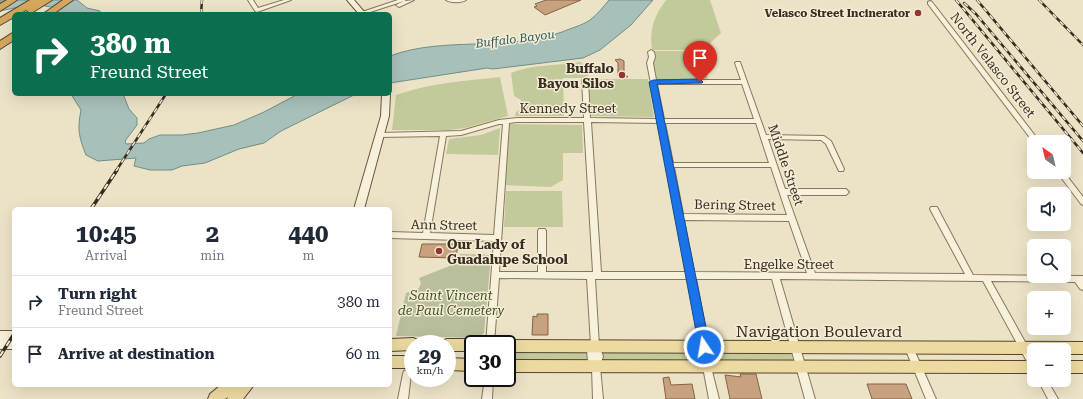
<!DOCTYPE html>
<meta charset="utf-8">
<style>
body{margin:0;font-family:"Roboto Serif",serif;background:#f2f2f3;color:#1f2937;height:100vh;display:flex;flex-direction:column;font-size:15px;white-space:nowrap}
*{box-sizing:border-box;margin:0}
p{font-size:13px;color:#747a83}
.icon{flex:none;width:22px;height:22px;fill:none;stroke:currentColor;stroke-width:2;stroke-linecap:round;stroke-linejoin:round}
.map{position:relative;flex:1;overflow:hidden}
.details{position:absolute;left:12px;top:207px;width:380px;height:180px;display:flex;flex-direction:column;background:#fff;border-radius:6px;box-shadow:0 4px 16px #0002}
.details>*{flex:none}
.banner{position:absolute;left:12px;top:12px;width:380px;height:84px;border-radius:6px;box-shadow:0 4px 16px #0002;background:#0b6e4f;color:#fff;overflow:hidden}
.needle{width:26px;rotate:326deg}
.fabs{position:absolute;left:1027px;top:135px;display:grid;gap:8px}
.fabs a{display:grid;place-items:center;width:44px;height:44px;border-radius:6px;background:#fff;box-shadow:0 4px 16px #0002;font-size:20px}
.speed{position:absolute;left:404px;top:335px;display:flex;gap:8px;font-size:20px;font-weight:700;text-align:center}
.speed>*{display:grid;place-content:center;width:52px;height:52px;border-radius:50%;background:#fff;box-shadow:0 4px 16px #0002;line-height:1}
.speed small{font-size:10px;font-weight:400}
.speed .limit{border:2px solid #111;border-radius:6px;background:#fff;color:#111}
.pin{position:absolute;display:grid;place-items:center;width:34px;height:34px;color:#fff;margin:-41px -17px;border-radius:50% 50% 50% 0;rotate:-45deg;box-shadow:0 0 4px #0007}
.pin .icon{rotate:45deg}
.me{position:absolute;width:44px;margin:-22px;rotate:348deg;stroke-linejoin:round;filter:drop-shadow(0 0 3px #0008)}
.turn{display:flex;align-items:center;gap:14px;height:84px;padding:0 12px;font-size:18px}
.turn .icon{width:52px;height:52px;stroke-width:2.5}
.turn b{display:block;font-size:28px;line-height:34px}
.eta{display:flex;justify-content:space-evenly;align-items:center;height:68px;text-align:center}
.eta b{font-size:24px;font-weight:700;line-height:28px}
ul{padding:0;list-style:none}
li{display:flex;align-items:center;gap:12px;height:52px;padding:0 12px;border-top:1px solid #e0e1e3}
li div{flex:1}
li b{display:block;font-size:15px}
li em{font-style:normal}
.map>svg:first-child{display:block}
</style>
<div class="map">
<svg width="1083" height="399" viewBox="0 0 1083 399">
<rect width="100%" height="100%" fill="#ece3c7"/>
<!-- green -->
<g fill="#c2ca9b">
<path d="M666,0H710L721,33L703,50H652C649,30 654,16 666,0Z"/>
<path d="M652,51H701L708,79H656Z"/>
<path d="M580,62L587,67L589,73L587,78H563L564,116H515L516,112L520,110L521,100L514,96L511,73C533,64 557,66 580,62Z"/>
<path d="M500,77L508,116L465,128L450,130H392L396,95C429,83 465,81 500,77Z"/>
<path d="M588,79H648L654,117L589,116Z"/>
<path d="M509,124L582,125L583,153H563V180L551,187L505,185Z"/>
<path d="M500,128L498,155L446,154L449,139L481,135Z"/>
<path d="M506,191H562L563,227H504Z"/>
<path d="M507,349L790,350L794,364L507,363Z"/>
</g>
<!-- cemetery -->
<path fill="#b9bf9a" d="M460,254L491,255L484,333L478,338L396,336L406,293L419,288L421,283L419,278L457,263Z"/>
<!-- water -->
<g fill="#a8c0ba" stroke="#6f8e88">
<path d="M0,0H77L87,8L100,11V14H54L57,8L33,4L0,11Z"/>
<path d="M609,0H653L631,25L600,50L583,58L493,69L487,68L390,83V56C443,36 505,52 562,32C571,28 581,26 590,20C597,15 603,7 609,0Z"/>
<path d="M71,94H123L129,109L137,118V125L125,141L126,144L144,143L149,139L160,135H182L198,133L234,125L264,112L298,94H356L281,131L264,143L239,149L205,163L182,166L172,170H150L134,166L136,158L98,161L86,155C79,137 77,130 81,110Z"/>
</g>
<!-- building -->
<g fill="#c8a27f" stroke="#856244">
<path d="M546,0H581L545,15L534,7L537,6L535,4Z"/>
<path d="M620,59L624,61V73L628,77L618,76V63L615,60Z"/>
<path d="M422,244H458L456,258L419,257Z"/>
<path d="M537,314H548V335H532L533,316L537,317Z"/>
<path d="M740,374H756L762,399H730L725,375L741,377Z"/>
<path d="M669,377L671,385L692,384L695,399H666L663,378Z"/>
<path d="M867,384H906L912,399H872Z"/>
</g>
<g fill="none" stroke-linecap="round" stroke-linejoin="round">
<defs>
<g id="street">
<path d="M248,0H253L258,8L284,0H291L257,12L255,11Z"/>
<path d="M398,0H405V1L414,0L399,7L396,5L404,1L364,14L359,13Z"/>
<path d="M446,0H466C462,3 450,3 446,0Z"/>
<path d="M930,1L932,2L1040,142L1034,143L928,4V2Z"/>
<path d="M651,50L654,52L655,57L653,63L656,80H741L735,63L736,62H740L766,135L824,136L831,141L844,169L843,171H839L826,144L821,140L768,139L785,189H846L849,192L846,195H787L815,273L965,274L930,209L931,207H937L973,275L1083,276V290L1080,289L1075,282L991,281L1034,358V370L1031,369L983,281L780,279L815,399H805L772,279H696L709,347L708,350L705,351L702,350L701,347L688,279H595L599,346L603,356L600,367L603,399H593L592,368L588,362L587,350L591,345L587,279L499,278L494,344H486L494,241L390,238V232L423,233L440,136L380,137L377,135L380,133L461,131L499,120L517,118H584L582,80L585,78L588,80L590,118L658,119L647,63L649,57L648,52ZM657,84H742L754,119H664ZM517,122H584L593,272H546V231L545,229H539L538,231V272H499L509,123ZM591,122L658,123L687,272H601ZM665,123H756L769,163H673ZM499,124H503L494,235L430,233L446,136L461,135ZM674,167H771L787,215L683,214ZM684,220L789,221L807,273L694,272Z"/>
<path d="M1057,172H1064L1083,197V205L1081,204Z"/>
<path d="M909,344L912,345L936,399H926L905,348L906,345Z"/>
<path d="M707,363L710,364L711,367L719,399H709L703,367L704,364Z"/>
<path d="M407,370L410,371L411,374L408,399H398L403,374L404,371Z"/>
<path d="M485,378H493L492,399H482Z"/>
<path d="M1038,380H1047L1058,399H1048Z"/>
</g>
<g id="secondary">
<path d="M347,0H354L366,14H359Z"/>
<path d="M382,94H390L389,116L364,209H354L381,116Z"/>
<rect x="0" y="331" width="14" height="18"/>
</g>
<g id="primary">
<path d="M413,338L418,340L420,344H413V350L390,351V339Z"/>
<path d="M447,339H473L478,341L479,344H473V351H447V344H441L442,341Z"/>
<path d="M507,340L1083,342V354H1064V350H1034V354L507,352V344H501Z"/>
<rect x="390" y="356" width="23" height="12"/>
<path d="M447,358L473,359V371L447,370Z"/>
<path d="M507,360L1034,361V373L507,372Z"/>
<rect x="1064" y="361" width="19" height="12"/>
<path d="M221,385H254L243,399H227L228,397L225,399H208L210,394Z"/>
</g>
<g id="highway">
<path d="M7,0H17L0,11V4Z"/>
<path d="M30,0H52L33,12L30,13L26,10L19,14H14V17L0,25V18Z"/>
<path d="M63,0H73L53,14H43Z"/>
<path d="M14,32V40L0,49V41Z"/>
</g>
</defs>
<!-- street casing -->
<use href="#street" stroke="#87765d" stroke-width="2"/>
<!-- secondary casing -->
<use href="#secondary" stroke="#695740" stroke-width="2"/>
<!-- primary casing -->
<use href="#primary" stroke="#554431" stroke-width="2"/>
<!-- highway casing -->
<use href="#highway" stroke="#554431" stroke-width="2"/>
<!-- street -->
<use href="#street" fill="#f7f0da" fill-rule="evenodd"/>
<!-- secondary -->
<use href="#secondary" fill="#f7f0da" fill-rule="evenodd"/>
<!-- primary -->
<use href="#primary" fill="#eddaa1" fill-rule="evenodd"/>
<!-- highway -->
<use href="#highway" fill="#d6a85d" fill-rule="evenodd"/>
<defs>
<g id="rail-far1">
<path d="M956,0L1083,153"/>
<path d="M977,0L1083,126"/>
<path d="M1039,0L1083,45"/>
<path d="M964,3L976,14L1083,141"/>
<path d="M201,14L202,0"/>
<path d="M116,171L166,94"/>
</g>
<g id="rail">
<path d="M91,209L117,170"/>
<path d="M0,356L14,334"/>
</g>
</defs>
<!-- rail-far1 casing -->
<use href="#rail-far1" stroke="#382d20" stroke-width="2.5"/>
<!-- rail casing -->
<use href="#rail" stroke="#382d20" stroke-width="3.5"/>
<!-- rail-far1 -->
<use href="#rail-far1" stroke="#f4edd6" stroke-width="1.5" stroke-dasharray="5" stroke-linecap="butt"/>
<!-- rail -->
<use href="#rail" stroke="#f4edd6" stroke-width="2" stroke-dasharray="6" stroke-linecap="butt"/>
</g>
<!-- route -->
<path fill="#1a73e8" stroke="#114b97" d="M700,79L703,82L702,83L657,84L710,347L708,351L704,352L701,351L699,347L649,82L653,80Z"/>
<!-- markers -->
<g fill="#933530" stroke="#f4edd6" stroke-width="1.5">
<circle cx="918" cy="13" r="4"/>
<circle cx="622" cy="75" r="4"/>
<circle cx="439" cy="251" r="4"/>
</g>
<g text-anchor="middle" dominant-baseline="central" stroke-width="3" stroke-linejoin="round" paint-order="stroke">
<!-- far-poi labels -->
<g font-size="11" font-weight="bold" fill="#382d20" stroke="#f4edd6" text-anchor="end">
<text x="910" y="13">Velasco Street Incinerator</text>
</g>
<!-- far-water labels -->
<g font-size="12" font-style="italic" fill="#305757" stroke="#f4edd6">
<text transform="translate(515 39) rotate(-7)">Buffalo Bayou</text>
</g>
<!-- street labels -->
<g font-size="13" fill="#382d20" stroke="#f4edd6">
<text transform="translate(993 65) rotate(52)">North Velasco Street</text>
<text x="568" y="108">Kennedy Street</text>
<text transform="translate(786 165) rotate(71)">Middle Street</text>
<text transform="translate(735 205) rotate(1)">Bering Street</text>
<text transform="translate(444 225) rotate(1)">Ann Street</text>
<text x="789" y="264">Engelke Street</text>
</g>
<!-- poi labels -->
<g font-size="13" font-weight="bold" fill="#382d20" stroke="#f4edd6" text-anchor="end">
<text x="614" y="68">Buffalo<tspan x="614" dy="15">Bayou Silos</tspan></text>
<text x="447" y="244" text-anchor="start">Our Lady of<tspan x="447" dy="15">Guadalupe School</tspan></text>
</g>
<!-- park labels -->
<g font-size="13" font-style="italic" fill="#465328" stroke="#f4edd6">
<text x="451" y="295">Saint Vincent<tspan x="451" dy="15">de Paul Cemetery</tspan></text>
</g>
<!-- near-street labels -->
<g font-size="16" fill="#382d20" stroke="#f4edd6">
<text x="819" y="331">Navigation Boulevard</text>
</g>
</g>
</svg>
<div class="fabs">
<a><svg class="needle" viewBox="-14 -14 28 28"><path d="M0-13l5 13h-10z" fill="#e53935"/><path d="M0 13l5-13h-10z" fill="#747a83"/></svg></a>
<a><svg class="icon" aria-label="sound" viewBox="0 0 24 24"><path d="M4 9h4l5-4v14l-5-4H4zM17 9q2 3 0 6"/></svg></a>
<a><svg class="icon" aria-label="search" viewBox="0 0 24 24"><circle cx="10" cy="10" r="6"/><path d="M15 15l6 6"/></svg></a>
<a>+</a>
<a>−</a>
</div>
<div class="speed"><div>29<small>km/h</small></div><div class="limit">30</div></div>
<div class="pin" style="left:700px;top:82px;background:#d93025"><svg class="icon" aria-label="arrive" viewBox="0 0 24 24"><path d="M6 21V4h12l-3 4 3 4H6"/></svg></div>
<svg class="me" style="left:704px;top:347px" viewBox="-20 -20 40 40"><circle r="17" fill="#1a73e8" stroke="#fff" stroke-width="3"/><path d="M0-11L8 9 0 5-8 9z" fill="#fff"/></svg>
<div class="banner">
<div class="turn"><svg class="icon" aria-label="right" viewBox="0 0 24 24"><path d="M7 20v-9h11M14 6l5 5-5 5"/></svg><div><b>380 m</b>Freund Street</div></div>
</div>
<section class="details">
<div class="eta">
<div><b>10:45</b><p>Arrival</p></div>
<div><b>2</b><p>min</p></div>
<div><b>440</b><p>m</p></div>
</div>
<ul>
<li><svg class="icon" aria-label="right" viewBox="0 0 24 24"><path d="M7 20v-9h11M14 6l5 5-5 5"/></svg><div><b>Turn right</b><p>Freund Street</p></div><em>380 m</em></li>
<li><svg class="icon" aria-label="arrive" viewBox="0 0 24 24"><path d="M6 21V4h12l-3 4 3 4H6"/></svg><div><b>Arrive at destination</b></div><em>60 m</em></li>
</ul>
</section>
</div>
